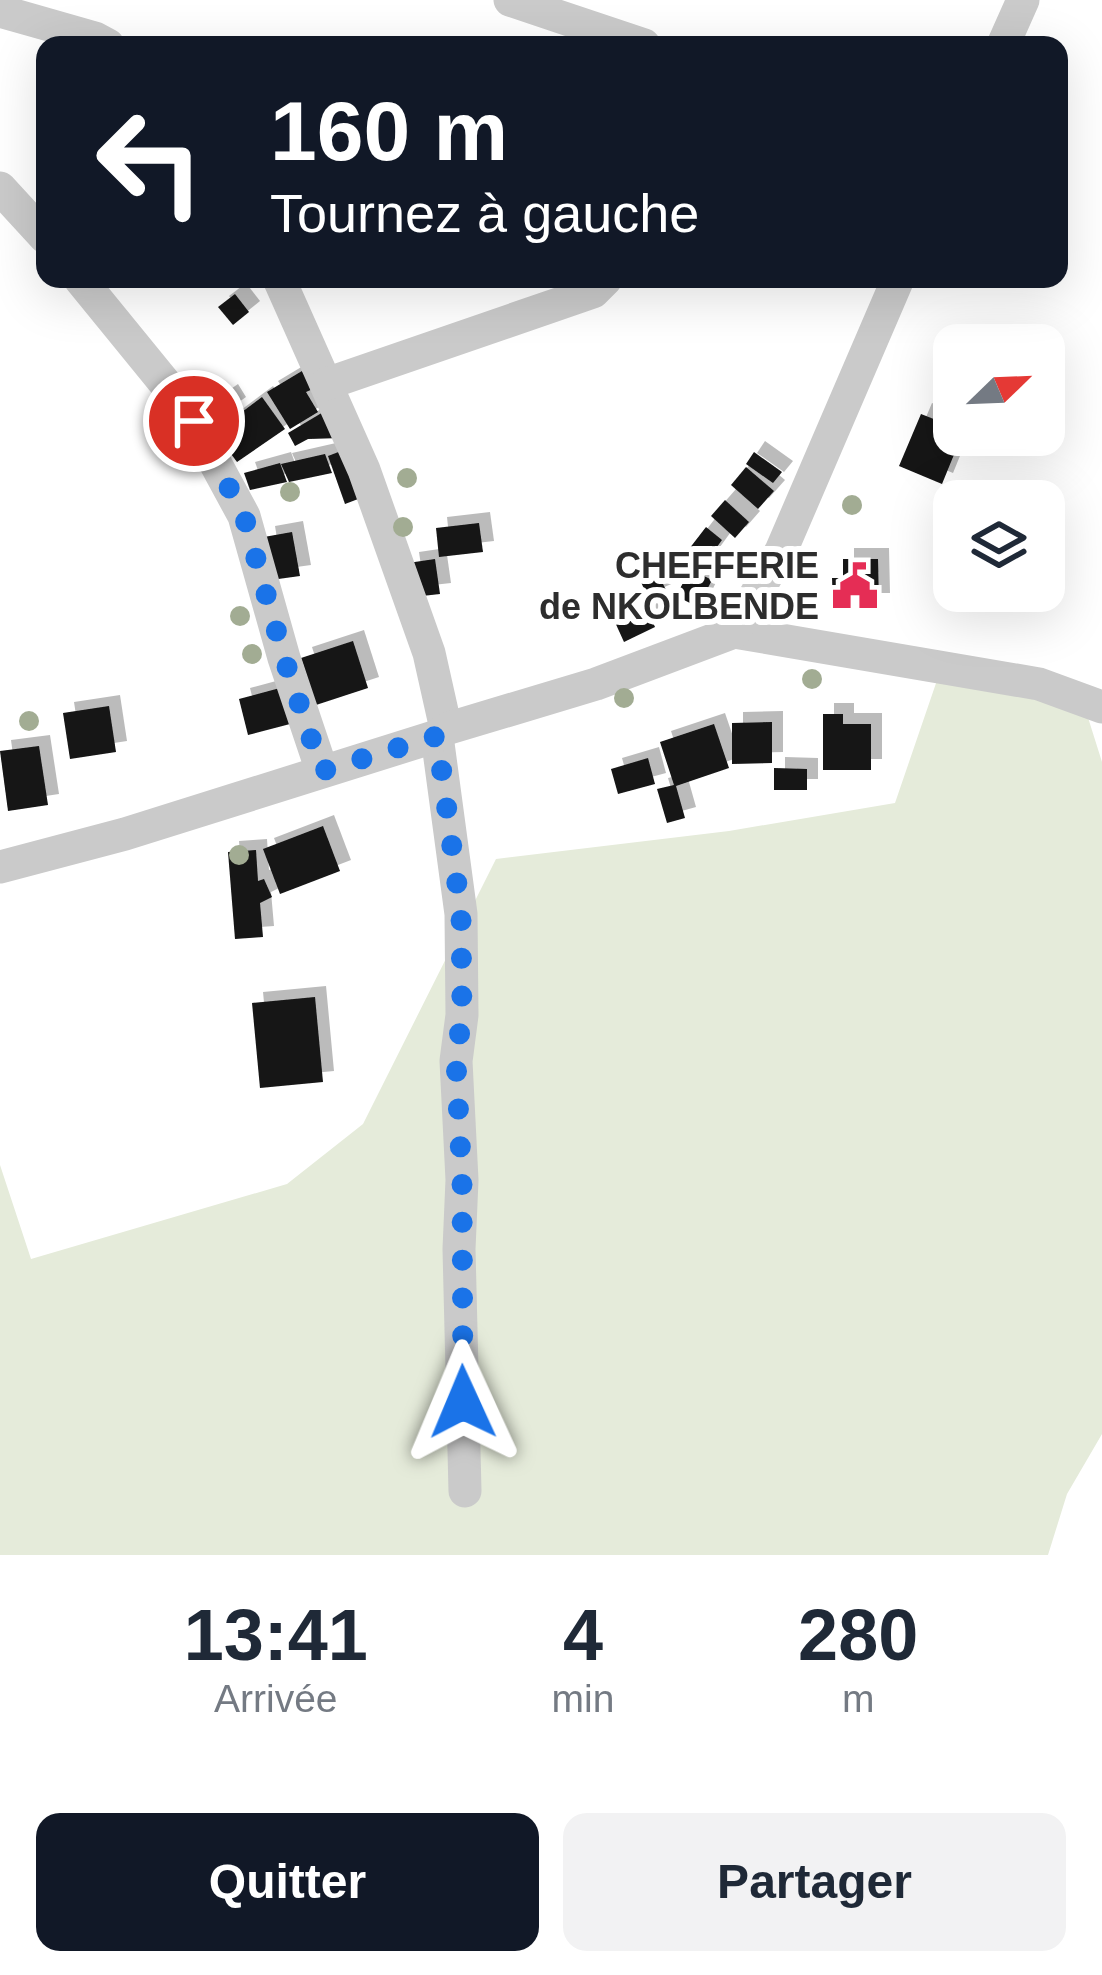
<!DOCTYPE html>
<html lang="fr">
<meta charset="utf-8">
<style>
body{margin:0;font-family:Arial,sans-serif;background:#f2f2f3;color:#1f2937;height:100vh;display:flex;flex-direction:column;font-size:45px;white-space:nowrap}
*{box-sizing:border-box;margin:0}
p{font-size:39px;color:#747a83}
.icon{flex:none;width:66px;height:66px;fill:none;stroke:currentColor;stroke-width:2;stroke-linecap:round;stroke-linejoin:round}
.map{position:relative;height:1555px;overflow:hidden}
.drawer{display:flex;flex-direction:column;background:#fff;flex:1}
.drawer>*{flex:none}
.top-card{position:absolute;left:36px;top:36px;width:1032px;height:252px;border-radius:24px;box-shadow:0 12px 48px #0002;background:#111827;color:#fff;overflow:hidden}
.needle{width:78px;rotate:67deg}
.controls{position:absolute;left:933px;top:324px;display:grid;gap:24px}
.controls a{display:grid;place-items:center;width:132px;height:132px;border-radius:24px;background:#fff;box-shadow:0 12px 48px #0002;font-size:60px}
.pin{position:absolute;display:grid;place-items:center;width:102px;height:102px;color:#fff;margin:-51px;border:6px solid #fff;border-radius:50%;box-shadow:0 3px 12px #0007}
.me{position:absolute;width:132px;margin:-66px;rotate:359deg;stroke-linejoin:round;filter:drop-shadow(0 0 9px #0008)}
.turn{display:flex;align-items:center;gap:42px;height:252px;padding:0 36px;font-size:54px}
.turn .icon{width:156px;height:156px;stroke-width:2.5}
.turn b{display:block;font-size:84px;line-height:102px}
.eta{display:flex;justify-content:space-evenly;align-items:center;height:204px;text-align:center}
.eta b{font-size:72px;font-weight:600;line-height:84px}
.primary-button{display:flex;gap:24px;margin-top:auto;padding:24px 36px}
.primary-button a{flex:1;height:138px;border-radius:24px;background:#111827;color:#fff;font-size:48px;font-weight:600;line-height:138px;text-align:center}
.primary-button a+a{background:#f2f2f3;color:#1f2937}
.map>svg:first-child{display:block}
</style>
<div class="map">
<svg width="1102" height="1555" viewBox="0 0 1102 1555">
<defs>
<filter id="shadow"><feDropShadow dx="11" dy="-11" stdDeviation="0" flood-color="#0004"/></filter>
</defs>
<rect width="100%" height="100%" fill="#fff"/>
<!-- green -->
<path fill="#e5ebda" d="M946,654L1079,689L1102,762V1434L1067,1494L1048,1555H0V1165L31,1259L287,1184L363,1124L496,859L729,831L895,803Z"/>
<!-- building -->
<g fill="#141414" filter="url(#shadow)">
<path d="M235,294L249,312L233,325L218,307Z"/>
<path d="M302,371L313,389L306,392L318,412L290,429L267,392Z"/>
<path d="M227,395L235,408L221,418L226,424L262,397L285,429L237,462L201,413Z"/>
<path d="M330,408L342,438L308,439L295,446L288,433Z"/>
<path d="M921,414L954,427V435H962L942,484L899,466Z"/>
<path d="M349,448L366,496L345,504L328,456Z"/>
<path d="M754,452L782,472L773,483L746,464Z"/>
<path d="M325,454L332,473L289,482L281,464Z"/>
<path d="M280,463L287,482L250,490L244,473Z"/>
<path d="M746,467L774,491L758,509L731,485Z"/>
<path d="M725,500L749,522L735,538L711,516Z"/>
<path d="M479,523L483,552L439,557L436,528Z"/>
<path d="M706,527L722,540L698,573L712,580L698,607L676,596L691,568L679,562Z"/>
<path d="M292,532L300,576L271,580L264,537Z"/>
<path d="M435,559L440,594L413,597L408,563Z"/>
<path d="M843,559H878L879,604H833L832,578H843Z"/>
<path d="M658,574L667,592L649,600L641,582Z"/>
<path d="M645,605L655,627L624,642L614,620Z"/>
<path d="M353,641L368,688L316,705L301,658Z"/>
<path d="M280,688L290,724L248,735L239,699Z"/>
<path d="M109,706L116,752L70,759L63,713Z"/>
<path d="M823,714H843V724H871V770H823Z"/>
<path d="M772,722V763L732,764V723Z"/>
<path d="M714,724L729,768L676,786L685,818L667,823L657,789L674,785L660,742Z"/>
<path d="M39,746L48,805L8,811L0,751Z"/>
<path d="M648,758L655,784L618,794L611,769Z"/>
<path d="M774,768L807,769V790H774Z"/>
<path d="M323,826L340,871L280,894L263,849Z"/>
<path d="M256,850L258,881L264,879L272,897L260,903L263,937L235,939L228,852Z"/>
<path d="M315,997L323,1082L260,1088L252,1003Z"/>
</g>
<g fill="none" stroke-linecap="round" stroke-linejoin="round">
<!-- minor -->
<g stroke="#cacaca" stroke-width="33">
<path d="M510,0L644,45"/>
<path d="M0,11L95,38L108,45"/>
<path d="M1003,45L1023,0"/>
<path d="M0,188L45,237"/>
<path d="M80,279L186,409L244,516L284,658L322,771"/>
<path d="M279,279L364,470L429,653L446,729"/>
<path d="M326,384L593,292L606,279"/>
<path d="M734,632L1039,684L1102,707"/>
<path d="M437,736L461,914L462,1015L456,1061L462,1180L459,1249L465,1491"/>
<path d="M0,867L125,834L437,736L446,729L596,684L734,632L781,551L898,279"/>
</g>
</g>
<!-- trees -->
<g fill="#a2ac93">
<circle cx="407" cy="478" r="10"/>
<circle cx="290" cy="492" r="10"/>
<circle cx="852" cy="505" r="10"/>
<circle cx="403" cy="527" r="10"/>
<circle cx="240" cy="616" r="10"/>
<circle cx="252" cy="654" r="10"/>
<circle cx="812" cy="679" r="10"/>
<circle cx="624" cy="698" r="10"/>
<circle cx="29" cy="721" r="10"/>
<circle cx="239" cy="855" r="10"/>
</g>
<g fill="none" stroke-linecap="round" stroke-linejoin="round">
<!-- route -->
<path stroke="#1a73e8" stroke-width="21" stroke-dasharray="0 37.8" d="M194,421L244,516L284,658L322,771L437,736L461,914L462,1015L456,1061L462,1180L463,1402"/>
</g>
<!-- icons -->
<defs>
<symbol id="civic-bare" viewBox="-9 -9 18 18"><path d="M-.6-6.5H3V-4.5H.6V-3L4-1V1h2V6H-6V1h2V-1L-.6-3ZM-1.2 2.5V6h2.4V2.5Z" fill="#e52d55" stroke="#fff" stroke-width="2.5" paint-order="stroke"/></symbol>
</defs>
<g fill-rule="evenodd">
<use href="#civic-bare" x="822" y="553" width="66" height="66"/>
</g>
<g text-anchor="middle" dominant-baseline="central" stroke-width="12" stroke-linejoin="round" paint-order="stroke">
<!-- poi labels -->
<g font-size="36" font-weight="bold" fill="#2d2d2d" stroke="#fff" text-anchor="end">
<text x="819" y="565">CHEFFERIE<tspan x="819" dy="41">de NKOLBENDE</tspan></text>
</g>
</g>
</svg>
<div class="controls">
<a><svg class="needle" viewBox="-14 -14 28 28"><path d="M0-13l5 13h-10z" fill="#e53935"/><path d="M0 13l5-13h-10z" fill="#747a83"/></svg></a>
<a><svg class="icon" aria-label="layers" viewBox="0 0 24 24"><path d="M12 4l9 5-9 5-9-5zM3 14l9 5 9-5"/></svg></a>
</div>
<div class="pin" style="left:194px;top:421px;background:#d93025"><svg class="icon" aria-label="arrive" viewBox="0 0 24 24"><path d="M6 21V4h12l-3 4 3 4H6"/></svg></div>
<svg class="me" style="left:463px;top:1402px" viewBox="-20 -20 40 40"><path d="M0-17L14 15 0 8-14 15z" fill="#1a73e8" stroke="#fff" stroke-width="4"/></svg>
<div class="top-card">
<div class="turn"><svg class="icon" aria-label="left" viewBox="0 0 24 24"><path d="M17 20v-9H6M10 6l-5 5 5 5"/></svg><div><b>160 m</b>Tournez à gauche</div></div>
</div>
</div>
<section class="drawer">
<div class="eta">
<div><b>13:41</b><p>Arrivée</p></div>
<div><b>4</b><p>min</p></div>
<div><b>280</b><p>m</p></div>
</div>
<div class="primary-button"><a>Quitter</a><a>Partager</a></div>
</section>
